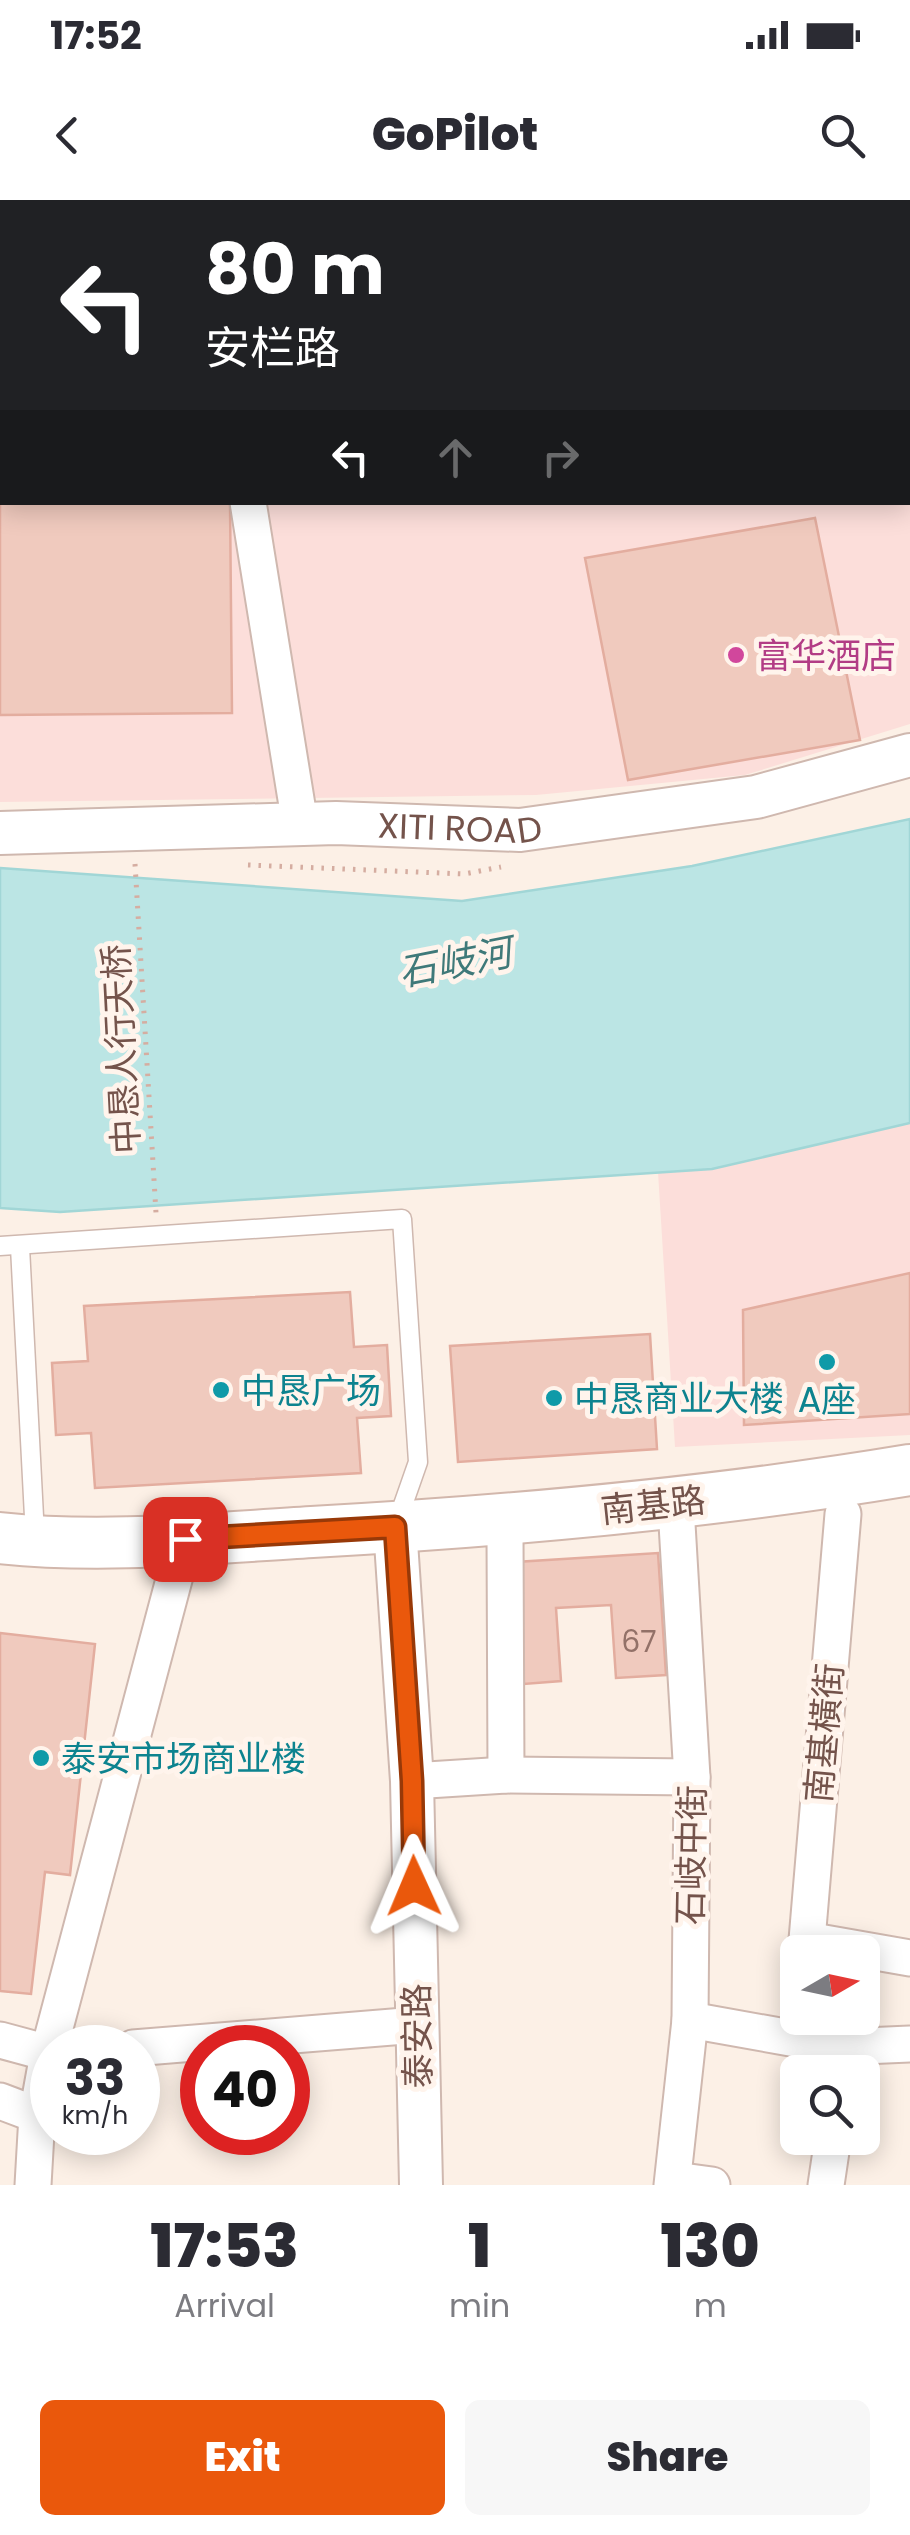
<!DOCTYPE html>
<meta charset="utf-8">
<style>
body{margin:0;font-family:Poppins,"Noto Sans SC",sans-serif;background:#f7f7f7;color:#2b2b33;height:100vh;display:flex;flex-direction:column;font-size:38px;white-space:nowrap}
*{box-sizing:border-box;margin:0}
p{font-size:32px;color:#7c7c81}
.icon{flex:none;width:55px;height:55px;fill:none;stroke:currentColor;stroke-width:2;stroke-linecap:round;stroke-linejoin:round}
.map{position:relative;height:1985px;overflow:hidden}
.details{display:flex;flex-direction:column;background:#fff;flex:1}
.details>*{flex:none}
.top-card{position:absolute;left:0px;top:0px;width:910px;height:305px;box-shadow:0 5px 25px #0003;background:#202124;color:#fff;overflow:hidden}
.needle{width:65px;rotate:81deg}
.buttons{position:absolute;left:780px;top:1735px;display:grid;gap:20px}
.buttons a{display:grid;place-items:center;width:100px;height:100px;border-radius:15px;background:#fff;box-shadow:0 5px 25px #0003;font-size:50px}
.speed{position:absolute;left:30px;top:1825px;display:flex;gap:20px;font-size:50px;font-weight:700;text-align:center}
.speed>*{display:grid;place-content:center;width:130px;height:130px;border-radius:50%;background:#fff;box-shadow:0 5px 25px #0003;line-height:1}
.speed small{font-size:25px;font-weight:400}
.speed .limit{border:15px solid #d22;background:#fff;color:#111}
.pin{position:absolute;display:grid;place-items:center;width:85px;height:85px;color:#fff;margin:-42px;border-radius:20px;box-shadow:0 5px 15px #0006}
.me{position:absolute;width:110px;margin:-55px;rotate:359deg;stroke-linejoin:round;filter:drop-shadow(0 0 8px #0008)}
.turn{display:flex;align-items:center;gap:35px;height:210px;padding:0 40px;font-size:45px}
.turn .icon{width:130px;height:130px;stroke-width:2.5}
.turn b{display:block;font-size:70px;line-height:85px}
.lanes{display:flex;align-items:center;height:95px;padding:0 40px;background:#0003;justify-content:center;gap:50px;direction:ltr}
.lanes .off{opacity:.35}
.eta{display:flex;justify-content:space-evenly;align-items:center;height:170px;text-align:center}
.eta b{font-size:60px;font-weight:800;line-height:70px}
.cta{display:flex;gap:20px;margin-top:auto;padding:20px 40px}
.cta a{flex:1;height:115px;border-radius:15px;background:#ea580c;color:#fff;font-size:40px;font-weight:800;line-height:115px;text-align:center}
.cta a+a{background:#f7f7f7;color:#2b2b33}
.status{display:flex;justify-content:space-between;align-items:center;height:70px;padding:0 50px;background:#fff;direction:ltr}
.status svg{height:28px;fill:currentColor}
header{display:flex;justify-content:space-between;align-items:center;height:130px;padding:0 40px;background:#fff;font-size:45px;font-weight:800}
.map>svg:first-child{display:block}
</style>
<div class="status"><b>17:52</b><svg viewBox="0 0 49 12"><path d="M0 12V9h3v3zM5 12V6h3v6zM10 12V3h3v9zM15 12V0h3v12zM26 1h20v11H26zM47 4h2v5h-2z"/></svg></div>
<header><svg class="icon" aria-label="back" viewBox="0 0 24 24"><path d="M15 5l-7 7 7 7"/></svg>GoPilot<svg class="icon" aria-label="search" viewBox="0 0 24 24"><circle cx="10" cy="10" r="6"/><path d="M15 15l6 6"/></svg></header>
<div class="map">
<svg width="910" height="1985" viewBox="0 0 910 1985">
<rect width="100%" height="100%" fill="#fcf0e6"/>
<!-- commercial -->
<g fill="#fcdeda" fill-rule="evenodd">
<path d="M0,0H910V524L745,575L536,595L0,602ZM2,2H908V302H2Z"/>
<path d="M910,923V1235L675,1247L658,972L712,969Z"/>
</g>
<!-- water -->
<path fill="#bbe5e4" stroke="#a1d6d6" stroke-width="2.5" d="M910,619V923L712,969L60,1012L0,1008V668L462,701L692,666Z"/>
<!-- building -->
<g fill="#f0cabe" stroke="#e3ad9f" stroke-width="2.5">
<path d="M0,0L70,2H2V302H230L232,513L0,515Z"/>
<path d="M838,0H910V5L838,2Z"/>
<path d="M815,318L860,540L628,580L585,358Z"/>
<path d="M910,1073V1214L744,1225L743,1110Z"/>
<path d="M350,1092L354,1147L387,1145L391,1216L357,1218L361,1273L95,1288L91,1233L56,1235L52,1163L88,1161L84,1106Z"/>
<path d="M650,1134L657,1249L458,1262L450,1146Z"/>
<path d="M658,1353L666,1475L616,1478L611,1405L556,1408L561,1481L524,1484L516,1362Z"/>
<path d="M0,1433L95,1444L70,1675L45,1672L31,1794L0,1791Z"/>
</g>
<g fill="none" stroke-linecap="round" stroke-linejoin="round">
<defs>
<g id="service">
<path d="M0,1046L402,1019L418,1262L397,1322"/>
<path d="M20,1047L35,1336"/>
</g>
<g id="minor">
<path d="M80,0L81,2"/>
<path d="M248,302L300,624"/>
<path d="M505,1335L506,1575"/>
<path d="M412,1581L506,1575L692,1577"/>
<path d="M807,1740L910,1758"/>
<path d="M811,1752L807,1740L843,1314"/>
<path d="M690,1820L841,1847L910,1844"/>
<path d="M0,1840L52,1854"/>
<path d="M133,1848L417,1825"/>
<path d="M0,1901L37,1915"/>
<path d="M675,1980L712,1985"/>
<path d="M33,1985L37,1915L48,1854L180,1357"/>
<path d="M672,1985L690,1820L692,1577L677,1324"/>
<path d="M826,1985L833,1938"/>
</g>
<g id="tertiary">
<path id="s1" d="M0,633L336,623L520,630L756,597L910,555"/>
<path d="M395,1327L412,1581L421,1985"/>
</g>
<path id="secondary" d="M0,1338C103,1349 209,1338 312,1332C512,1321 712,1303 910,1270"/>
</defs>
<!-- service casing -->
<use href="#service" stroke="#cfb8af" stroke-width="21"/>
<!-- minor casing -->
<use href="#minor" stroke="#cfb8af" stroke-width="39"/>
<!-- tertiary casing -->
<use href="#tertiary" stroke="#cfb8af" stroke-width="46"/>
<!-- secondary casing -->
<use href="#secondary" stroke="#d2b7ac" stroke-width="54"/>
<!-- path -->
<g stroke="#d5ada1" stroke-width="5" stroke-dasharray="2.5 8" stroke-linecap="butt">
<path d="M135,664L156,1013"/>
<path d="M248,665L464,674L501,667"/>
</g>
<!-- service -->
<use href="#service" stroke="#fff" stroke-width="18"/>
<!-- minor -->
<use href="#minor" stroke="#fff" stroke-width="35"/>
<!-- tertiary -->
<use href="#tertiary" stroke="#fff" stroke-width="42"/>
<!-- secondary -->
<use href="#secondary" stroke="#fff" stroke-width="50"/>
</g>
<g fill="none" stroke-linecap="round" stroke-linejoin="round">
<defs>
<path id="route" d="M185,1339L395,1327L412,1581L414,1686"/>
</defs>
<!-- route casing -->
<use href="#route" stroke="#983908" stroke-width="25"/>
<!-- route -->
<use href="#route" stroke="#ea580c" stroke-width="18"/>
</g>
<!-- markers -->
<circle fill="#d1479c" stroke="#fff4ec" stroke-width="4" cx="736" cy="455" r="10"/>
<g fill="#0f9aa8" stroke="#fff4ec" stroke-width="4">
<circle cx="827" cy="1162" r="10"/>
<circle cx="221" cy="1190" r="10"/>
<circle cx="554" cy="1198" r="10"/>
<circle cx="41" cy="1558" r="10"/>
</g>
<g text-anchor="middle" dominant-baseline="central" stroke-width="10" stroke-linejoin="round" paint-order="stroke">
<!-- number labels -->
<g font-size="30" fill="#937168">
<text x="639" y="1441">67</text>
</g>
<!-- hotel labels -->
<g font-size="35" fill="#b23c85" stroke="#fff4ec" text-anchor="start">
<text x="756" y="455">富华酒店</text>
</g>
<!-- street labels -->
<g font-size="35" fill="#74534b" stroke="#fff4ec">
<text stroke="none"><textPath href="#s1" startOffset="460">XITI ROAD</textPath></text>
<text transform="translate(121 849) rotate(-93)">中恳人行天桥</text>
<text transform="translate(653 1305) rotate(-6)">南基路</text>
<text transform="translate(824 1533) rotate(-85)">南基橫街</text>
<text transform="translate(691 1655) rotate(-89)">石岐中街</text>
<text transform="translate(417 1836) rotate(-91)">泰安路</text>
</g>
<!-- culture labels -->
<g font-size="35" fill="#0d838f" stroke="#fff4ec" text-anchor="start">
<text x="241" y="1190">中恳广场</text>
<text x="574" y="1198">中恳商业大楼</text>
<text x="827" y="1199" text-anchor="middle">A座</text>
<text x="61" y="1558">泰安市场商业楼</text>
</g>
<!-- water labels -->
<g font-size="38" font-style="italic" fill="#3f7979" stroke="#fff4ec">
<text transform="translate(455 762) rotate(-11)">石岐河</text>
</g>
</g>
</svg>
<div class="buttons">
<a><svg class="needle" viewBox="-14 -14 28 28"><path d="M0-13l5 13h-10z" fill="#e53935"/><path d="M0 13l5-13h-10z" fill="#7c7c81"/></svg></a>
<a><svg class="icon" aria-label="search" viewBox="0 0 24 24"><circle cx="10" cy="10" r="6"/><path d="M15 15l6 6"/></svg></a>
</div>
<div class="speed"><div>33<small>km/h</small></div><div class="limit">40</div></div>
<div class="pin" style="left:185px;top:1339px;background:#d93025"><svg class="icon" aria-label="arrive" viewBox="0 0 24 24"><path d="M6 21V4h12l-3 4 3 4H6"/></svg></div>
<svg class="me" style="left:414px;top:1686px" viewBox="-20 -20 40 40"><path d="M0-17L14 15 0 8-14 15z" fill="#ea580c" stroke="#fff" stroke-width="4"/></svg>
<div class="top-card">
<div class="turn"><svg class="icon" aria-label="left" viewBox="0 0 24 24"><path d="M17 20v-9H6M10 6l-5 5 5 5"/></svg><div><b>80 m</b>安栏路</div></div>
<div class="lanes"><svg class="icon" aria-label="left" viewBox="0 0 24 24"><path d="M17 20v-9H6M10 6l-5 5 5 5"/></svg><svg class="icon off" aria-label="ahead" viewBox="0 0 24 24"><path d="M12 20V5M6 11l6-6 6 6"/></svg><svg class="icon off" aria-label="right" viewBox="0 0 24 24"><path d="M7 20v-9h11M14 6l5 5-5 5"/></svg></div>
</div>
</div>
<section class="details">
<div class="eta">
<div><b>17:53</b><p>Arrival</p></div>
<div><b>1</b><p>min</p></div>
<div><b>130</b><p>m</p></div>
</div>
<div class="cta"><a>Exit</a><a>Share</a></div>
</section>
